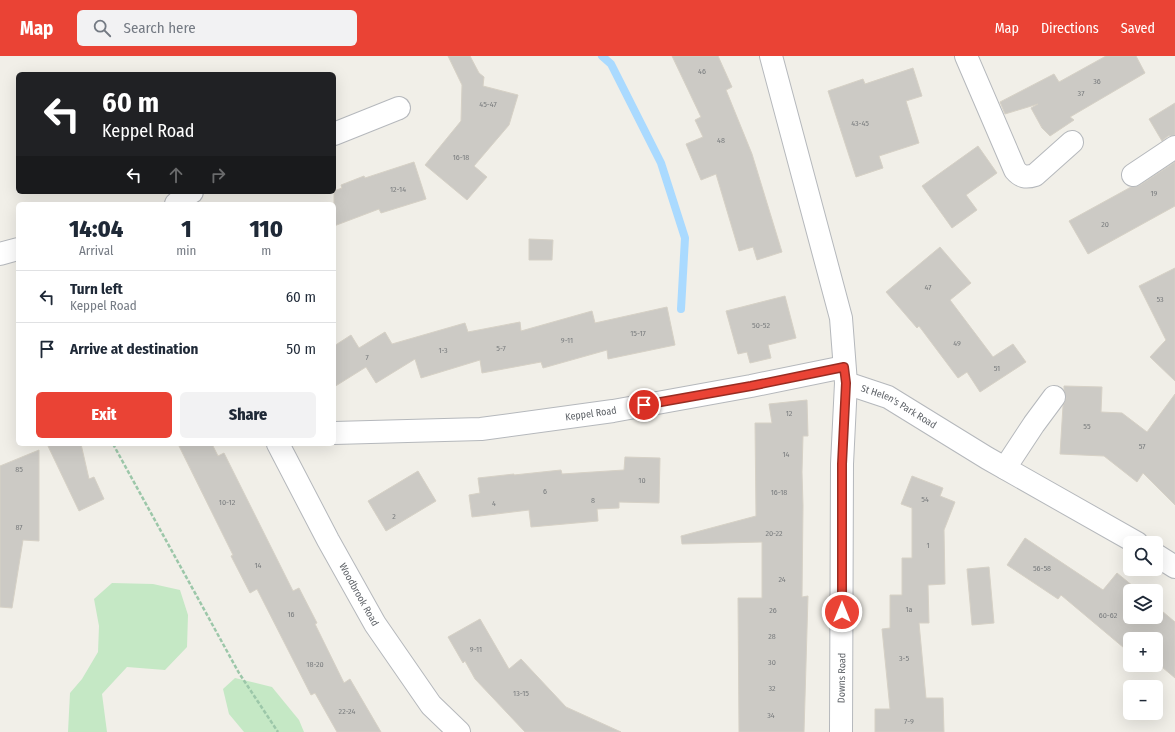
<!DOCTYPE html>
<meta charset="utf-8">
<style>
body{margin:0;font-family:"Fira Sans Condensed",sans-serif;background:#f2f2f3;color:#1f2937;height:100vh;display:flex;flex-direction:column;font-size:15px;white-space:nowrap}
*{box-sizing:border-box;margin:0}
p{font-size:13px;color:#747a83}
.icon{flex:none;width:22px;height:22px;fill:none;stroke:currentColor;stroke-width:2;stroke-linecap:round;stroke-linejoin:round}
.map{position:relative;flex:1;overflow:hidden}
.drawer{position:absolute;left:16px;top:146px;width:320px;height:244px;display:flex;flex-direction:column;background:#fff;border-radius:6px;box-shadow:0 4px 16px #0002}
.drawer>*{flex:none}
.banner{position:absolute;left:16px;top:16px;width:320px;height:122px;border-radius:6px;box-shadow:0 4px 16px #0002;background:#202124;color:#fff;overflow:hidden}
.buttons{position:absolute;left:1123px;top:480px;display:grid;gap:8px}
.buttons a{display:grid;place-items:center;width:40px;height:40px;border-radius:6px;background:#fff;box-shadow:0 4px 16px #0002;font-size:20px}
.pin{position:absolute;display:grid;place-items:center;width:34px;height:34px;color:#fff;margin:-17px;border:2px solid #fff;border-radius:50%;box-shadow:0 1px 4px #0007}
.me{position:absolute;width:44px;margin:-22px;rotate:0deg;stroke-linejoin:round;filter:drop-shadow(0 0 3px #0008)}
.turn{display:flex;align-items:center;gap:14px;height:84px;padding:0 20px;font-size:18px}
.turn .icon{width:52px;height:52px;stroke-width:2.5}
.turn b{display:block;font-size:28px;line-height:34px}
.lanes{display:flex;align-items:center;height:38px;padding:0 20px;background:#0003;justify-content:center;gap:20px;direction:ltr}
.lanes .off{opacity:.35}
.eta{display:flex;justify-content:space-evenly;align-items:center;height:68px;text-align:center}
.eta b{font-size:24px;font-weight:800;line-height:28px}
.cta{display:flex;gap:8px;margin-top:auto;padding:8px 20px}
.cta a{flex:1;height:46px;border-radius:6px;background:#ea4335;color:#fff;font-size:16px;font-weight:800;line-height:46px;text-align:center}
.cta a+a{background:#f2f2f3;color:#1f2937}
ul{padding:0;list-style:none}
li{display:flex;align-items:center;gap:12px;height:52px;padding:0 20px;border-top:1px solid #e0e1e3}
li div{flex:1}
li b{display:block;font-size:15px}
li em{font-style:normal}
header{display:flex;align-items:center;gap:24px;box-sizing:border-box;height:56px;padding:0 20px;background:#ea4335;color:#fff}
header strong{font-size:19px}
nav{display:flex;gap:22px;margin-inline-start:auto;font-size:14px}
.search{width:280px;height:36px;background:#f2f2f3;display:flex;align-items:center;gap:10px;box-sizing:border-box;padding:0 14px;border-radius:6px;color:#747a83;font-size:15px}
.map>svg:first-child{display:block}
</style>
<header>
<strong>Map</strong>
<div class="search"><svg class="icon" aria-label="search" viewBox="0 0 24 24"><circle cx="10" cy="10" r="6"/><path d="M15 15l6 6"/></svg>Search here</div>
<nav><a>Map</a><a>Directions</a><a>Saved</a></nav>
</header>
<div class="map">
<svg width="1175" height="676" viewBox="0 0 1175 676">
<rect width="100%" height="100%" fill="#f1efe8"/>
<!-- green -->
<g fill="#c5e8c5">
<path d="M112,527L153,528L180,534L188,559L187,591L165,614L127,611L102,638L107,676H68L70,637L82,623L98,596L99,570L94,543Z"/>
<path d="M235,622L272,631L299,664L304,676H244L229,658L223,633Z"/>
</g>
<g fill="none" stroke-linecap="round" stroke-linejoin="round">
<!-- stream -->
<path stroke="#aadaff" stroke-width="8" d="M602,0L611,8L661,107L685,182L681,253"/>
</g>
<!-- building -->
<g fill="#cccac5" stroke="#d6d1c6">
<path d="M448,0H470L479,17L484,21L483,30L518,39L509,69L474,110L487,121L467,144L425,109L461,65L462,29Z"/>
<path d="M672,0H718L732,31L726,34L752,98L782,196L757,204L753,191L739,195L716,118L701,124L686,88L703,81L695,64L701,61Z"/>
<path d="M1106,0H1136L1145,17L1070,61L1074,64L1050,80L1042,72L1031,52L1038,48L1005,58L1000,46L1054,18L1059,26Z"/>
<path d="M913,12L922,40L906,45L919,87L879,100L883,112L856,121L828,35L863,23L865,28Z"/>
<path d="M1175,47V79L1168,80L1162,85L1149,63Z"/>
<path d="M978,90L997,117L966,139L977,154L952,172L922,130Z"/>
<path d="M414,106L426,143L381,157L379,153L334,170V135L342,132L341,129L364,120L365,122Z"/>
<path d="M1175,106V150L1088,198L1069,165L1131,131L1140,129Z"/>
<path d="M529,183L553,184L552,204H529Z"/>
<path d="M940,191L971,227L950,244L993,301L1013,288L1026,306L980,336L967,316L958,322L919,270L917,272L886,236Z"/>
<path d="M1175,212V325L1150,301L1166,284L1139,230Z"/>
<path d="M785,240L796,282L768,289L771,302L750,307L747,296L738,298L726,255Z"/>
<path d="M667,251L675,289L608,303L607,294L543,312L541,306L482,317L480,304L421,322L415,303L376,327L366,311L334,331V290L351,279L359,292L385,276L392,288L465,267L468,276L520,266L521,275L592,255L595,267Z"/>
<path d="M1064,330L1102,331L1101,356L1122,357L1147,376L1175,338V449L1143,417L1137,426L1104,400L1060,398L1063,350L1066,342L1064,334Z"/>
<path d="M807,344L808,380H803L802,416L803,450L802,541L808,540L804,676H739L738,542H762V486L682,488L681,480L756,460L755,367H772L769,348Z"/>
<path d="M47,388H81L89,423L94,421L104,443L79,455Z"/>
<path d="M178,388H212L218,400L224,397L293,535L299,532L317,567L315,568L344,627L350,623L381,676H337L315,637L311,639L257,533L250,537L231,500L233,499Z"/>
<path d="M39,394V485L23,484L12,552L0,551V410Z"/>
<path d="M625,401L660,402L659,447L619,446V452L597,453L598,465L531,471L529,454L472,461L469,439L480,437L478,422L514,418V419L561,414L562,418L624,414Z"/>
<path d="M418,415L436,445L386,475L368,445Z"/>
<path d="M912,420L943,432L940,440L955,446L944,474L945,528L928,529L929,567H919L926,642H943L944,676H875V653H890L882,573L890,572V539H902V502H912V452L901,448Z"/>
<path d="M1025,482L1103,534L1117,517L1139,535H1130V561H1156V550L1175,566V622L1156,606V583H1130V597L1061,539L1058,543L1007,509Z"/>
<path d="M989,511L994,567L972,569L967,513Z"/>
<path d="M480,563L509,613L521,603L566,651L621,676H525L475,623L465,605L463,607L448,581Z"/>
</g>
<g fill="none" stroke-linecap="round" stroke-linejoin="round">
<defs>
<g id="minor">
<path d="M771,0L841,262L846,327L842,408L841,676"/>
<path d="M966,0L1015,114C1021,121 1026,122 1035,119L1072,86"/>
<path d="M334,78L399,52"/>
<path d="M1133,119L1175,91"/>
<path d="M176,148L187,138L192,136"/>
<path d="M0,198L18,193"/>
<path id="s1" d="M846,327L888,341L987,402L1137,487"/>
<path id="s2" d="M334,377L481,373L613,355L751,330L844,311"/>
<path id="s3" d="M278,388L328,484L375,568L431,649L459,676"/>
<path d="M1005,412L1034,368L1054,341"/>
<path d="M1156,499L1175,511"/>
</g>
</defs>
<!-- minor casing -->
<use href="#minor" stroke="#b5b8bc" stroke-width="24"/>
<!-- path -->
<path stroke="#9cc7a9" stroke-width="2.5" stroke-dasharray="4 2" stroke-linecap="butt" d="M113,388L239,617L278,676"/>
<!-- minor -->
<use href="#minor" stroke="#fff" stroke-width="22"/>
</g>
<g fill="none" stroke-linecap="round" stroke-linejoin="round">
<defs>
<path id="route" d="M644,349L751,330L844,311L846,327L842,408V556"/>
</defs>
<!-- route casing -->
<use href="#route" stroke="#982c22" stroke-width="10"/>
<!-- route -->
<use href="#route" stroke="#ea4335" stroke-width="7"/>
</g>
<g text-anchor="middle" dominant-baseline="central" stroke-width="3.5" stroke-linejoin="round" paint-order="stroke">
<!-- number labels -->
<g font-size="8" fill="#7a7d7f">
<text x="702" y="15">46</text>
<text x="1097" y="25">36</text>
<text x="1081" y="37">37</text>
<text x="488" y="48">45-47</text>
<text x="860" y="67">43-45</text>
<text x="721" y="84">48</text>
<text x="461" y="101">16-18</text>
<text x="398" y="133">12-14</text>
<text x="1154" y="137">19</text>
<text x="1105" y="168">20</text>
<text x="928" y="231">47</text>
<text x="1160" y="243">53</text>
<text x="761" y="269">50-52</text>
<text x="638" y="277">15-17</text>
<text x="567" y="284">9-11</text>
<text x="957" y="287">49</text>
<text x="501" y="292">5-7</text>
<text x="443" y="294">1-3</text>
<text x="367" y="301">7</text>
<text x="997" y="312">51</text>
<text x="789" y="357">12</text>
<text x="1087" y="370">55</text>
<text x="1142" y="390">57</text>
<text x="786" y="398">14</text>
<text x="19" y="413">85</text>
<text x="642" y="424">10</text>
<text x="545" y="435">6</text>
<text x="779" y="436">16-18</text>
<text x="925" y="443">54</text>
<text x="593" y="444">8</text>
<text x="227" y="446">10-12</text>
<text x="494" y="447">4</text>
<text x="394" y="460">2</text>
<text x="19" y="471">87</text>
<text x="774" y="477">20-22</text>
<text x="928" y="489">1</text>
<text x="258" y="509">14</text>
<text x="1042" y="512">56-58</text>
<text x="782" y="523">24</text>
<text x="909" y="553">1a</text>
<text x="773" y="554">26</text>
<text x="291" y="558">16</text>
<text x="1108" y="559">60-62</text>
<text x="772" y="580">28</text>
<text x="476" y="593">9-11</text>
<text x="904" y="602">3-5</text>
<text x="772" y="606">30</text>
<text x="315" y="608">18-20</text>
<text x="772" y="632">32</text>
<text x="521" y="637">13-15</text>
<text x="347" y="655">22-24</text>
<text x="771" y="659">34</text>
<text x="909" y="665">7-9</text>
</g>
<!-- street labels -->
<g font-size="10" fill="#5f6368" stroke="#fff">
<text stroke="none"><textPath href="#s1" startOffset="58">St Helen's Park Road</textPath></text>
<text stroke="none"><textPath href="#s2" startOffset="258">Keppel Road</textPath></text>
<text stroke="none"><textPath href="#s3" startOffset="171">Woodbrook Road</textPath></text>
<text transform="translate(842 622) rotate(-89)">Downs Road</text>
</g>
</g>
</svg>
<div class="buttons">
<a><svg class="icon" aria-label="search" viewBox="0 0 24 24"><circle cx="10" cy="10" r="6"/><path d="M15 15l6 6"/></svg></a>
<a><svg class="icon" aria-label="layers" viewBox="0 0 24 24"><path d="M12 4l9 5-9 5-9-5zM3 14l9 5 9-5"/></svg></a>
<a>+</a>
<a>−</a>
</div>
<div class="pin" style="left:644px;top:349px;background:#d93025"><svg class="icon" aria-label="arrive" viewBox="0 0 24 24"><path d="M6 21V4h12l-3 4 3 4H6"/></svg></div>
<svg class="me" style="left:842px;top:556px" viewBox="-20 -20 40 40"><circle r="17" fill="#ea4335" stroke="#fff" stroke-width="3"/><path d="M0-11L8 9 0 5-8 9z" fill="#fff"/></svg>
<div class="banner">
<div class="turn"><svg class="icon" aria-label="left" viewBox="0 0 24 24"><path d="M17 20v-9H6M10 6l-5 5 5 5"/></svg><div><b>60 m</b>Keppel Road</div></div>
<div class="lanes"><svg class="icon" aria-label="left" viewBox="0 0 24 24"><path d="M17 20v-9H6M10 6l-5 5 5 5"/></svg><svg class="icon off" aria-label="ahead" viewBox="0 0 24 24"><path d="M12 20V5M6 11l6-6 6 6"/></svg><svg class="icon off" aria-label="right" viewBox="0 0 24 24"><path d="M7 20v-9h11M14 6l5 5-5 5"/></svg></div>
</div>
<section class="drawer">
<div class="eta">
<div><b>14:04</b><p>Arrival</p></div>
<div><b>1</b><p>min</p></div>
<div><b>110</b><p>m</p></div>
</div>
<ul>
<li><svg class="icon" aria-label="left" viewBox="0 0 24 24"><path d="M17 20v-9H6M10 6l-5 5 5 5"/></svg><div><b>Turn left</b><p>Keppel Road</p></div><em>60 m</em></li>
<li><svg class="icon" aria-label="arrive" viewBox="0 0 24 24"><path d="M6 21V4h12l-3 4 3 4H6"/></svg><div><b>Arrive at destination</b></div><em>50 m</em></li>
</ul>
<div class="cta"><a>Exit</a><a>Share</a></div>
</section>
</div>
